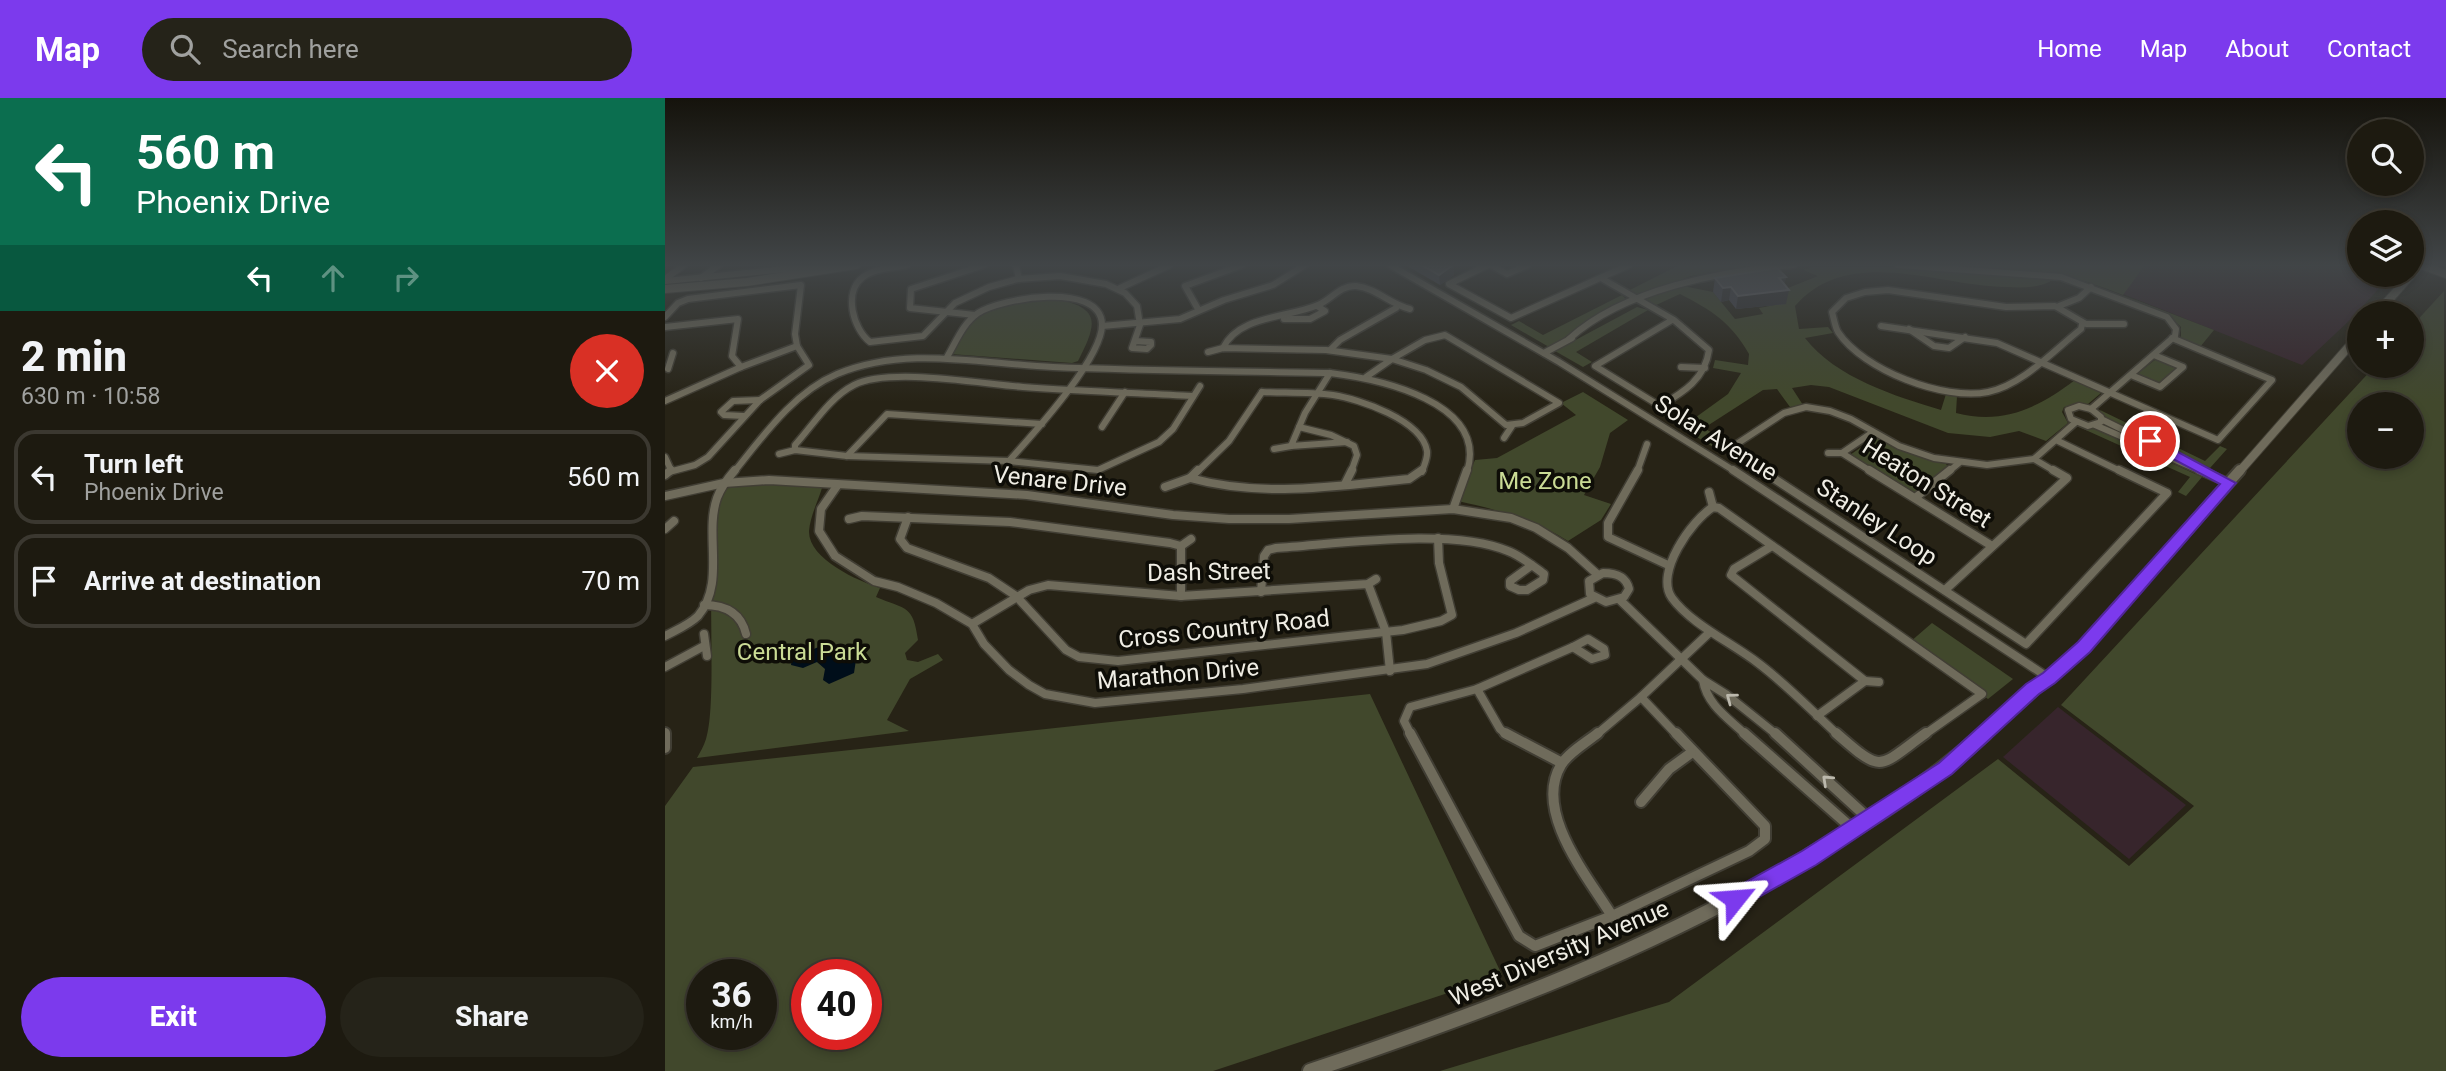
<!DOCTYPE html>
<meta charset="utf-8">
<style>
body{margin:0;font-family:Roboto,sans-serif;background:#252319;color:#f1f3f6;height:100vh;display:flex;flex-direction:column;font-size:26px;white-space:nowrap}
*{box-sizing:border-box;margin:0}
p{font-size:23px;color:#a0a19f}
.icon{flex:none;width:38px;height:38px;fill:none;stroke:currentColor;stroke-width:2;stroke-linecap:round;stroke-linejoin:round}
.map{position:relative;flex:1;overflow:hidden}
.details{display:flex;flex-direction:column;background:#1d1a10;width:665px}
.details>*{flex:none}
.hud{background:#0b6e4f;color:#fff;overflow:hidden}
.tools{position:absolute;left:1682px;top:21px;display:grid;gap:14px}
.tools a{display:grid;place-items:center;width:77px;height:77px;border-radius:50%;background:#1d1a10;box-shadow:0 4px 10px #0003,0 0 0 2px #3b3830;font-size:35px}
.speed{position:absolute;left:21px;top:861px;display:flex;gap:14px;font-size:35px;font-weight:700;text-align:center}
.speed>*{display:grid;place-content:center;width:91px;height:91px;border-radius:50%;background:#1d1a10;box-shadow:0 4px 10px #0003,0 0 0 2px #3b3830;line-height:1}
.speed small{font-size:18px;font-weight:400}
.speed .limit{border:10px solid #d22;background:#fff;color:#111}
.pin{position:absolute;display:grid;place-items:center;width:60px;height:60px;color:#fff;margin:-30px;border:4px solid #fff;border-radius:50%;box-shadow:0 2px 7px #0007}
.me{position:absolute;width:77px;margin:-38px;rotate:62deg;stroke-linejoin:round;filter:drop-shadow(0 0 5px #0008)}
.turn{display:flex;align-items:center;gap:24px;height:147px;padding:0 21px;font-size:32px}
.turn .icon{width:91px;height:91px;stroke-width:2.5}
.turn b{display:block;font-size:49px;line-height:60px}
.lanes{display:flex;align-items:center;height:66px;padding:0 21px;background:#0003;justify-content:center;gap:35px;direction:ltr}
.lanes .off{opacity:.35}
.round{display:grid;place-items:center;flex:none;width:74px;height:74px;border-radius:37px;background:#252319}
.overview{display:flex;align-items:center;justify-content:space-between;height:119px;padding:0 21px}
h1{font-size:42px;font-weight:800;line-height:52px}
.cta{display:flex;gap:14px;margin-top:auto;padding:14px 21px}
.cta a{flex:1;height:80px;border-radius:42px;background:#7c3aed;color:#fff;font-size:28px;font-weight:800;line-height:80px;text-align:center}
.cta a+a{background:#252319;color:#f1f3f6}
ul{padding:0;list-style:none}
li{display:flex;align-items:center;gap:21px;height:94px;margin:0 14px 10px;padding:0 7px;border:4px solid #3b3830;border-radius:21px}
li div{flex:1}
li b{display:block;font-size:26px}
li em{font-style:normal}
header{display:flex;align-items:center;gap:42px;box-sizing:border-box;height:98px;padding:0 35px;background:#7c3aed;color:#fff}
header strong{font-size:33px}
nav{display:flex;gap:38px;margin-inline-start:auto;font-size:24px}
.search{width:490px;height:63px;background:#252319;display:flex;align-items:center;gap:18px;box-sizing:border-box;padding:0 24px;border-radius:38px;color:#a0a19f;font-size:26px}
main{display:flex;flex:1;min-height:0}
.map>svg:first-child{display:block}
</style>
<header>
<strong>Map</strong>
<div class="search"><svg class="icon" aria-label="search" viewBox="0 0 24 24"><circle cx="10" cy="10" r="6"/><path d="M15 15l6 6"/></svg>Search here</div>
<nav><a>Home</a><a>Map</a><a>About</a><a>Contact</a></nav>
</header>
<main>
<section class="details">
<div class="hud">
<div class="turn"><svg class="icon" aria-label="left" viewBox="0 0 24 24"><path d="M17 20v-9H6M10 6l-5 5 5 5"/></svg><div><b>560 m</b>Phoenix Drive</div></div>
<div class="lanes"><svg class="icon" aria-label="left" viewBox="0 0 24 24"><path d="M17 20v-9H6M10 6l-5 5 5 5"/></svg><svg class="icon off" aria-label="ahead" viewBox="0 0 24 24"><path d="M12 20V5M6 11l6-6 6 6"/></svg><svg class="icon off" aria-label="right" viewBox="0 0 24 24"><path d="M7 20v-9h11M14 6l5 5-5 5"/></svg></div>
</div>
<div class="overview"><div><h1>2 min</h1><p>630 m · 10:58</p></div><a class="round" style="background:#d93025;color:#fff"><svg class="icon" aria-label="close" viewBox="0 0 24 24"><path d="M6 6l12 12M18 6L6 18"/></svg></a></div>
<ul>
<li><svg class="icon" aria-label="left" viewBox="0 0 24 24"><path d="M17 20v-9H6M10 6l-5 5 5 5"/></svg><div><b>Turn left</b><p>Phoenix Drive</p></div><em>560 m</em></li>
<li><svg class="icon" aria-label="arrive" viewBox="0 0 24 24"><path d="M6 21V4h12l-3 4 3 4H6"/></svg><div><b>Arrive at destination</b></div><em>70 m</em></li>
</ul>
<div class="cta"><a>Exit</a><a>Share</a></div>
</section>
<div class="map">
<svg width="1781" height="973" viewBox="0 0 1781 973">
<rect width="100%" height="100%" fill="#272316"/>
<!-- education -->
<g fill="#37252c">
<path d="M1480,167H1694V177H1726L1686,221L1637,267L1458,196Z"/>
<path d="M1393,609L1521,707L1464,761L1338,659Z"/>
</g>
<!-- green -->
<g fill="#41482c" fill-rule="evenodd">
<path d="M1014,167H1088L1026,178L975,197L963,193Z"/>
<path d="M1308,167H1480L1458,197L1549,232L1535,249L1516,241V229C1499,209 1413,178 1386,175C1362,171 1338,172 1314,171Z"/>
<path d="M1148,169H1219L1389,181C1376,190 1358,190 1342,189C1272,188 1184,146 1130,208L1134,231L1163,229L1168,235L1140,240C1171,280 1230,298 1276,312L1281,296L1292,298L1291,315C1338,327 1373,310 1410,282L1436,295L1423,306L1399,309L1397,314L1403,325L1381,343L1354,333L1325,339L1283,335L1164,289L1146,287L1127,290L1138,307L1125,309L1112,291L1098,292L1039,330L1064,345L1053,352L993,315L1004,308L1027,322L1063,296L1076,275L1048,270L1050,262L1083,267L1084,256C1066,224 1046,212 1015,196L989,208L981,201L1013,187L1048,194L1070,221L1098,216L1094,210L1120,205L1118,192L1153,178L1138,172Z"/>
<path d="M1779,193L1781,973H775L1004,904L1333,661L1464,768L1529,708L1396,607L1710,268H1746L1747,228ZM1694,306H1746V359H1694Z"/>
<path d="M957,197L962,202L884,249L846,227L854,223L878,237Z"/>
<path d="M388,200C436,210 433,224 413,263L407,265L286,256L312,217L341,203Z"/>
<path d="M972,209L983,212L911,254L927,264L918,269L890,253Z"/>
<path d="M1491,261L1513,270L1495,286L1472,276Z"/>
<path d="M918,294L963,322L945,335L935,369L919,397L946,406L936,422L903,443C868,421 833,412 793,403L810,362L832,360L911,317L896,305Z"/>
<path d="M1435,312L1540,363L1555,348L1562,351L1545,370L1440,321Z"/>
<path d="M1414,329L1430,330L1537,379L1521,398L1513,394L1525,379Z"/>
<path d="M1211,339L1256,359L1281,366L1283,369L1251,394H1247L1185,357Z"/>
<path d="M118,385L157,390C153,403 145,419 144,433C143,461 193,483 215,490L211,499C242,512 248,507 253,542L240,555L242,562L253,564L273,556L278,562L245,581L222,622L244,633L32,660C35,654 39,648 41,641C56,591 32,415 64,387Z"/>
<path d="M1267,525L1348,581L1323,601L1245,544Z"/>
<path d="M705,596L837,877L548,973H0V708L28,669ZM37,877H96V936H37ZM142,877H201V936H142Z"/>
</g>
<!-- water -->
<path fill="#000e1a" d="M156,548L193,549L189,575L164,586L158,582L160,571L152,564L138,570L126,567L127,560Z"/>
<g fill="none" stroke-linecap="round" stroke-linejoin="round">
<defs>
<g id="minor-far2">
<path d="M242,167C228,170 210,170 198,179C178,194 188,231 205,244L258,238L290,205L324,189L353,181L395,178L441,186L460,195L472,208L475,227L467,250L482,251L486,247V244L470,243"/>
<path d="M351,167L354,181"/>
<path d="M725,167L894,264L1071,374"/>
<path d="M823,167L784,186L846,220L964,167"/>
<path d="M826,167L842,176L863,167"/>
<path d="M1233,167L1396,179L1502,219L1511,231L1510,238L1426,311"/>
<path d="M36,180L54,167"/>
<path d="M936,180L1009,222L1044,252C1040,281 1019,294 995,308L930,268L1007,222"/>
<path d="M0,181L19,167"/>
<path d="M0,183L161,167"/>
<path d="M455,190L505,167"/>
<path d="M1394,208L1414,200L1426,189"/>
<path d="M533,211L520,188L577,167"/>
<path d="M310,217L245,210L246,191L319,167"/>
<path d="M0,219L13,205L23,201L136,187L130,236L132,248L144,267L95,302L43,359L30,367L4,374"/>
<path d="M619,221H645L660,213L652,208"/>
<path d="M1417,226L1416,231C1389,252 1358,287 1323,294C1279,303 1198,272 1173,234C1170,229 1169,221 1167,214L1181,200L1200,194L1223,192L1341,209L1390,208L1421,226H1459"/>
<path d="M437,228L515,221L559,202L608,187L640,167"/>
<path d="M1216,228L1332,245L1553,342L1607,282L1507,240"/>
<path d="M0,229L73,221L67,258L76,269"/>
<path d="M1244,231L1269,248L1284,250L1300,239"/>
<path d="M780,237L894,305L858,325L841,327L796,289L761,272L727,261L760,242Z"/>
<path d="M904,241C959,191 1056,173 1128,167"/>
<path d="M558,250C574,217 623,220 653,207C666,202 675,187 691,188C711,190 726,207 745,211"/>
<path d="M665,252L675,242L731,210"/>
<path d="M543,254L558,250L661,252L727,261"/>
<path d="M879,255L907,240"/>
<path d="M282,259C291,244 298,225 313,215C336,200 435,183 437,226C438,260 367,337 344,363"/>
<path d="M1016,269L1040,270"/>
<path d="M3,271L8,255"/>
<path d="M665,275L640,315L626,348L682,344"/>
<path d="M1466,277L1495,289L1518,269L1489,257"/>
<path d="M701,279L727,261"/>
<path d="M597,294C620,295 644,294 668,297C694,301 757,322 762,353C763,360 759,367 757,374"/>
<path d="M0,303L76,269L132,248"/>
<path d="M1414,308L1426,311L1436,319V324L1423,328L1406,321L1403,312Z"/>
<path d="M79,318L59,317L56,314L68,303L95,302"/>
<path d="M1436,321L1497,351"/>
<path d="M1430,327L1538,374"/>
<path d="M437,329L460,294"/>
<path d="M634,329L666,337L689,348L692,357L686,374"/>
<path d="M839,340L847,328"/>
<path d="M1391,342L1457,374"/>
<path d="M609,351L626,348"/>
<path d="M130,352V347C148,327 165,299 189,287C225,269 317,286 358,289C415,293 471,295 528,298"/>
<path d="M1163,355H1177L1207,374"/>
<path d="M1177,355L1208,334"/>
<path d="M114,356L130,352L182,358L344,363L433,372L494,344L508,331L535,288"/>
<path d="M182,358L222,316L377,326"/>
<path d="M0,359L6,372"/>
<path d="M1369,361L1391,374"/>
<path d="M69,374C98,338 129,294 172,276C242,247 316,266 388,269C480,273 573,273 665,275C714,281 824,304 802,374"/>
<path d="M532,374L564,343L597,294"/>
<path d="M972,374L982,346"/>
<path d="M1099,374L1064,351L1119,315L1141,309L1165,313L1186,321L1234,348L1269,360L1322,367L1369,361L1411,324"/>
<path d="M1283,374L1294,365"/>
</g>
<g id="minor-far1">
<path d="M973,372L943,425V439L1003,467"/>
<path d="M1068,372L1384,580"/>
<path d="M1096,372L1361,546L1502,395L1454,372"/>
<path d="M1204,372L1327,448"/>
<path d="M1534,372L1564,385"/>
<path d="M0,377L6,372"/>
<path d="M525,380C597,400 671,388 744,381L757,372"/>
<path d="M680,386L687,372"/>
<path d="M172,388L156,411L154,433L170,458L209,483L233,489L271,505L307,526L319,546L344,572L364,587L380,596L430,605L578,591L762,566L851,535L929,500"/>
<path d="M500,389L525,380L533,372"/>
<path d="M1044,394L1048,409"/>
<path d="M0,398L59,385L104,382L362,397L508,417L564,421H624L788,411L846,420L871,430L903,450L932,476"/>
<path d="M1250,400L1285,372"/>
<path d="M788,411L802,372"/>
<path d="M243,419L235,441L242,450L324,480L351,498L401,552L414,559L453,563L738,532L776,523L787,517L774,465L773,440"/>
<path d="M184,421L197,418L345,424L505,445L516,448V498"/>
<path d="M0,431L9,423"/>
<path d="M516,448L526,441"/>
<path d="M1107,448L1069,471L1066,477L1200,583L1152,618"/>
<path d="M938,475C951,475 961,478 964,491L959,499L941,504L925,496L924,483Z"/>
<path d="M703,486L721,534L725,573"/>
<path d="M1280,492L1402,380L1388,372"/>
<path d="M596,494L599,458L603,452L611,450C673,446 787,429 843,453C856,458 867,467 879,476L878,482L862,492H854L845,488V483L867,467"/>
<path d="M955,502L1038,582"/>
<path d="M39,507C60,507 76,515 81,536"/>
<path d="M307,526L364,492L383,487L516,498L703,486L711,481"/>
<path d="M39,536L42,558"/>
<path d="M0,538C11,532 24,527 33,518C61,485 39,437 52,400C56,389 63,380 70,372"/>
<path d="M923,541L939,551L940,557L927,561L908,549Z"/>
<path d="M0,569L39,548"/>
<path d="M1200,583L1214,584"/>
<path d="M812,591L835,631L842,637"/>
<path d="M976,599L1012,637"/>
<path d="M746,637L739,623L745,609L812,591L908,549"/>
<path d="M931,637L976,599L1045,534"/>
<path d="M1081,637C1063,620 1042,607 1038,582L1062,597L1112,637"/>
<path d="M1173,637C1147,613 1121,586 1093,565C1067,545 1026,526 1007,500C989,475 1027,422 1048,409L1054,410L1317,596L1259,637"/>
</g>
<g id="minor">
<path d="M745,635L854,838L870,848L947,818L1084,753L1100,741V728L1011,635"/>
<path d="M840,635L897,665"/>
<path d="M933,635C922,644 903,655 896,667C868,714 923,779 947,818"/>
<path d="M1079,635L1189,732"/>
<path d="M1110,635L1205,722"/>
<path d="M1171,635C1219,677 1212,670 1261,635"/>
<path d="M0,650V635"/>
<path d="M976,704L1004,671L1026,655"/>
</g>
<g id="tertiary-far2">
<path d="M1756,167L1781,176"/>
<path d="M0,191L82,184L191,167"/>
<path d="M1712,215L1755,167"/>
<path d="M1574,374L1694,237"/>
</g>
<path id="tertiary-far1" d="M1318,637L1419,549L1575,372"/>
<path id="tertiary" d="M645,973C823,913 988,852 1151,754C1211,719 1268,682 1320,635"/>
</defs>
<!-- minor-far2 casing -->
<use href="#minor-far2" stroke="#413e34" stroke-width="9"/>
<!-- minor-far1 casing -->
<use href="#minor-far1" stroke="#413e34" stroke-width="11"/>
<!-- minor casing -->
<use href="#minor" stroke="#413e34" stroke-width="14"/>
<!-- tertiary-far2 casing -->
<use href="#tertiary-far2" stroke="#413e34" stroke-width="10"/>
<!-- tertiary-far1 casing -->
<use href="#tertiary-far1" stroke="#413e34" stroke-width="14"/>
<!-- tertiary casing -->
<use href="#tertiary" stroke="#413e34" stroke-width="18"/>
<!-- minor-far2 -->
<use href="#minor-far2" stroke="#6f6b5b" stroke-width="6"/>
<!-- minor-far1 -->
<use href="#minor-far1" stroke="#6f6b5b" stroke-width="8"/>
<!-- minor -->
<use href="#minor" stroke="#6f6b5b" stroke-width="10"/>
<!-- tertiary-far2 -->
<use href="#tertiary-far2" stroke="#6f6b5b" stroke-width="8"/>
<!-- tertiary-far1 -->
<use href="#tertiary-far1" stroke="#6f6b5b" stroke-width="10"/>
<!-- tertiary -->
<use href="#tertiary" stroke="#6f6b5b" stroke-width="14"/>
</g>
<!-- wall -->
<g fill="#464652">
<path d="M743,167H788L789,177L775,187L744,169Z"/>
<path d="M1121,179L1119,187L1121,206L1071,211L1064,202L1056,204L1048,194L1050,180Z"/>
</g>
<!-- shaded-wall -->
<g fill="#323033">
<path d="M788,167L789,177L775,187L774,177Z"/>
<path d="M1121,179L1118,192H1124L1121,206L1071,211L1073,198L1114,180Z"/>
<path d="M1066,189L1064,202L1056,204L1058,190Z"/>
</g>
<!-- building -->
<g fill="#585862" stroke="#706f76" stroke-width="2">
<path d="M757,167H788L774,177Z"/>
<path d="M1112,170L1121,179L1114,180L1124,192L1073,198L1066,189L1058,190L1050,180Z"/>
</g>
<!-- one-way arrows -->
<defs><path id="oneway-chevron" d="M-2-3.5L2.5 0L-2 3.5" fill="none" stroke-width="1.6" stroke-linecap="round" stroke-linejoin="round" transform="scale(1.75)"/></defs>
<g stroke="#bcb9ad">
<use href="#oneway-chevron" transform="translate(1066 600) rotate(-143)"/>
<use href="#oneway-chevron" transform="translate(1162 682) rotate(-137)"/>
</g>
<!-- sky -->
<linearGradient id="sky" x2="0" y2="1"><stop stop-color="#15130c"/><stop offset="0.55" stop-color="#414547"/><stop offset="1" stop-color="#414547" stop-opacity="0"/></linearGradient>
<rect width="1781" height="304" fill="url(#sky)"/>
<!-- route -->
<path fill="#7c3aed" stroke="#51269a" stroke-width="2" d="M1485,339L1571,385L1425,554L1390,585L1374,596L1287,676L1151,767L1078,808L1070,811L1063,808L1060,801L1063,794L1137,753L1274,665L1361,586L1378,575L1413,544L1555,386L1480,346L1478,343Z"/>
<g text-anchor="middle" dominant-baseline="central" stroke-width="7" stroke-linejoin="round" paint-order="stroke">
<!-- street labels -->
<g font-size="24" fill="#efede4" stroke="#0e0d07">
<text transform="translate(1051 340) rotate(32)">Solar Avenue</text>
<text transform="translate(395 383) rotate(6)">Venare Drive</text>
<text transform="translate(1262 385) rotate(32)">Heaton Street</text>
<text transform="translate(1212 424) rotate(33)">Stanley Loop</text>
<text transform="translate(544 474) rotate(-1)">Dash Street</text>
<text transform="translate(559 531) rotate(-6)">Cross Country Road</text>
<text transform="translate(513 576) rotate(-5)">Marathon Drive</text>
<text transform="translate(894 855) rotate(-23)">West Diversity Avenue</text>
</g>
<!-- park labels -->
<g font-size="24" fill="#cadb95" stroke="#0e0d07">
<text x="880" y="383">Me Zone</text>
<text x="137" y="554">Central Park</text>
</g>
</g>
</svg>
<div class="tools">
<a><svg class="icon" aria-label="search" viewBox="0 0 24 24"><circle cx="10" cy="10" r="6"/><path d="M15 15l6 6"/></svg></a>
<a><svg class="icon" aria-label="layers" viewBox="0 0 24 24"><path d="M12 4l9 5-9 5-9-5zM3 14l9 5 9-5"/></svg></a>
<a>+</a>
<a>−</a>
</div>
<div class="speed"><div>36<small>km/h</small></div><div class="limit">40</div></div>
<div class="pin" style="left:1485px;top:343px;background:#d93025"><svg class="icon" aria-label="arrive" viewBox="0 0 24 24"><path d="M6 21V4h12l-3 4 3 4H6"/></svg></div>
<svg class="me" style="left:1070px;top:801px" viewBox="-20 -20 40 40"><path d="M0-17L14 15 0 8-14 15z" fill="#7c3aed" stroke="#fff" stroke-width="4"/></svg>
</div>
</main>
